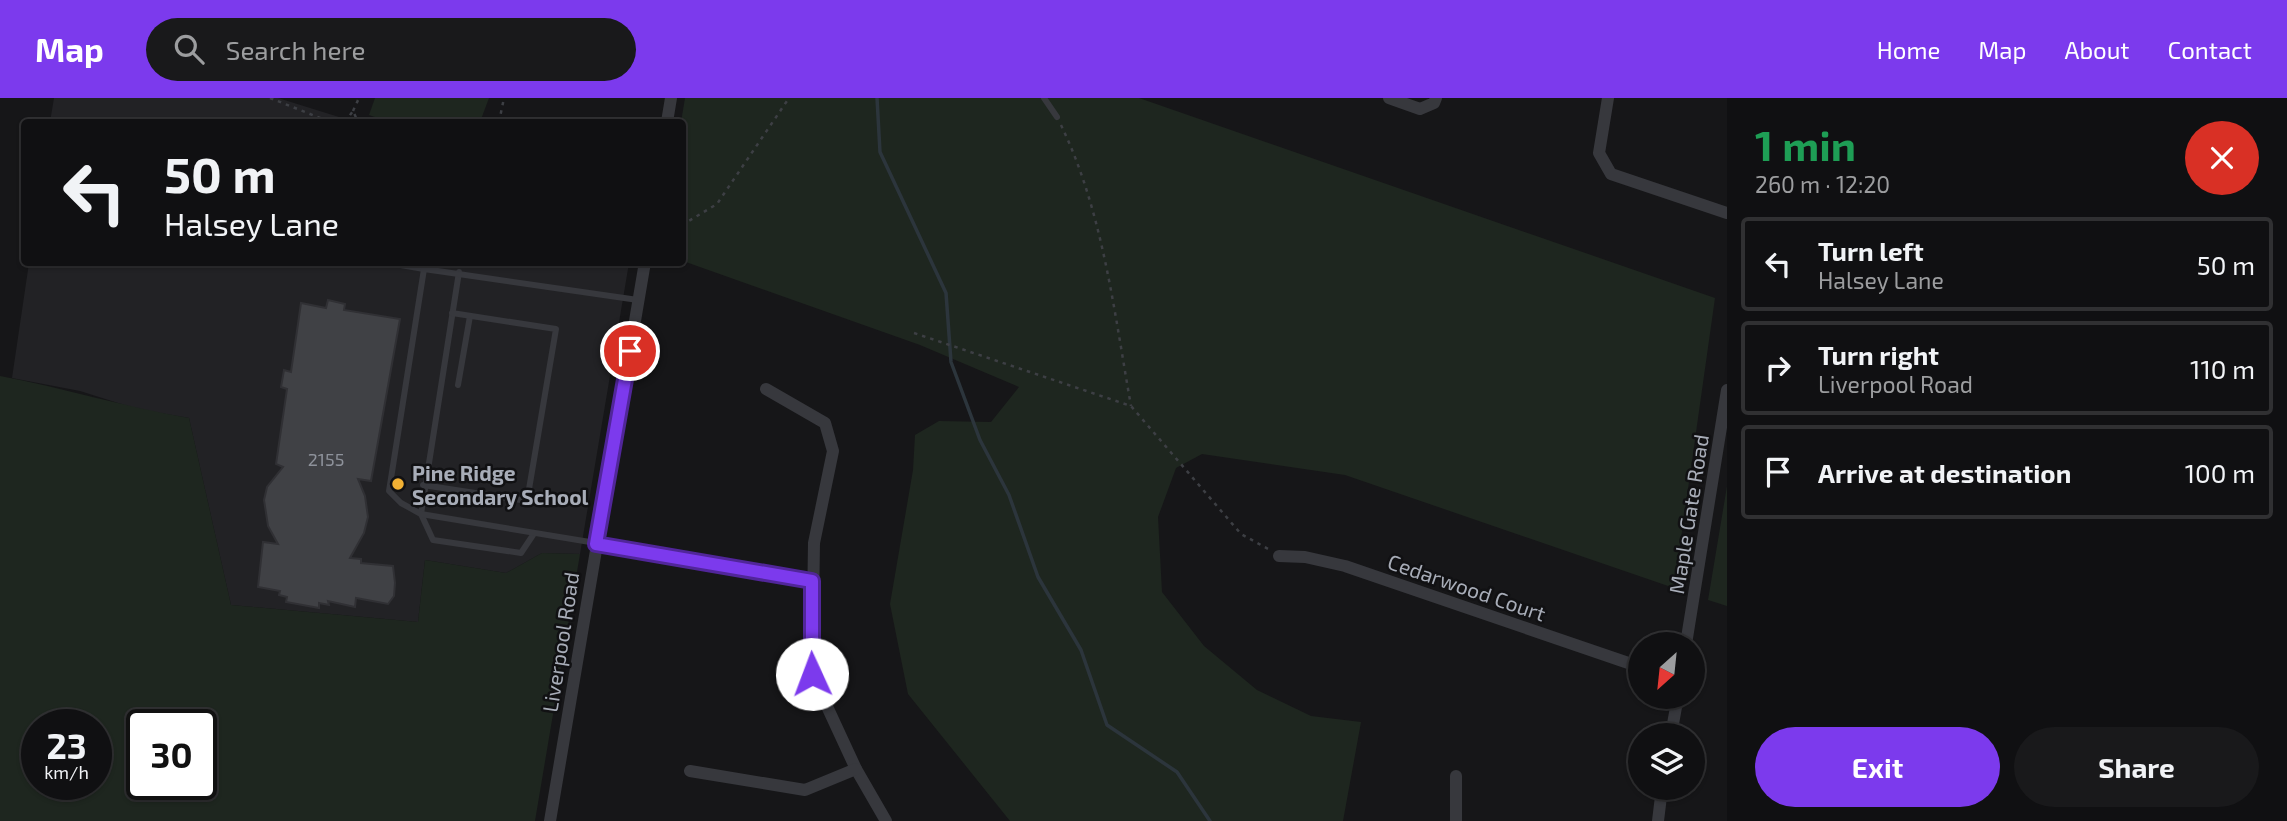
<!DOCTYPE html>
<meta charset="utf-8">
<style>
body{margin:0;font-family:"Exo 2",sans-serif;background:#19191b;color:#f1f3f6;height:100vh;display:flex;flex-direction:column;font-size:26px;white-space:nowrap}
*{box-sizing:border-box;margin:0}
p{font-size:23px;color:#9c9d9f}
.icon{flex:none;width:38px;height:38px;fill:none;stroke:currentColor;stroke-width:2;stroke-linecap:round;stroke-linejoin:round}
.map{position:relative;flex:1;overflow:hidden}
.panel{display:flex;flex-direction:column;background:#101012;width:560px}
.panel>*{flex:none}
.hud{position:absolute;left:21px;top:21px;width:665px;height:147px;border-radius:7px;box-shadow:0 2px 5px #0004,0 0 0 2px #303032;background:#101012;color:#f1f3f6;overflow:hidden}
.needle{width:46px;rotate:207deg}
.buttons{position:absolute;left:1628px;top:534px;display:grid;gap:14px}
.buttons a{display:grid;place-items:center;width:77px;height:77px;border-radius:50%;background:#101012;box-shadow:0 2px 5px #0004,0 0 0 2px #303032;font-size:35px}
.speed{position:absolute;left:21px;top:611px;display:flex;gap:14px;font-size:35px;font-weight:700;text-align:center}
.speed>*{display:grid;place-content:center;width:91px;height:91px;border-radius:50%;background:#101012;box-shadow:0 2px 5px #0004,0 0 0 2px #303032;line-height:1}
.speed small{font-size:18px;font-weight:400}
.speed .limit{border:4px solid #111;border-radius:10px;background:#fff;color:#111}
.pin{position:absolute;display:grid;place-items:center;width:60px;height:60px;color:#fff;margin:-30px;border:4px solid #fff;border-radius:50%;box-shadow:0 2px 7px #0007}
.me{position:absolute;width:77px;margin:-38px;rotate:358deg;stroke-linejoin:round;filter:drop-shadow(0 0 5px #0008)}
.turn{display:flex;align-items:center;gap:24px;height:147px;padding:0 28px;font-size:32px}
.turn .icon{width:91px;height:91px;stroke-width:2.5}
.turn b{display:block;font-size:49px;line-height:60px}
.round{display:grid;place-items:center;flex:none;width:74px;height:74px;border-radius:37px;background:#19191b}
.overview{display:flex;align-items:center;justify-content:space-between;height:119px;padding:0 28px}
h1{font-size:42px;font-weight:700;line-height:52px;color:#1e9e55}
.button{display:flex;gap:14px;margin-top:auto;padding:14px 28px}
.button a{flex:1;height:80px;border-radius:42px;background:#7c3aed;color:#fff;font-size:28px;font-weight:700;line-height:80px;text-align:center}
.button a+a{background:#19191b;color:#f1f3f6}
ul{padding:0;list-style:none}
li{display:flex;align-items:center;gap:21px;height:94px;margin:0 14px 10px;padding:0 14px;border:4px solid #303032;border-radius:7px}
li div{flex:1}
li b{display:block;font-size:26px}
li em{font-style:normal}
header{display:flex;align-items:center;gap:42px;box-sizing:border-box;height:98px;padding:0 35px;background:#7c3aed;color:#fff}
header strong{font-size:33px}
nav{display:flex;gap:38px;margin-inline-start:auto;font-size:24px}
.search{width:490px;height:63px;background:#19191b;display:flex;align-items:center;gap:18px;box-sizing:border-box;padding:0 24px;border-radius:38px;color:#9c9d9f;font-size:26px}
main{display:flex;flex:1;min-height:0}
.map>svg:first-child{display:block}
</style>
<header>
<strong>Map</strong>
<div class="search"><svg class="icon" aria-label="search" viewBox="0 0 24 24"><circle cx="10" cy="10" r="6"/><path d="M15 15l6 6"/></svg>Search here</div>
<nav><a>Home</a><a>Map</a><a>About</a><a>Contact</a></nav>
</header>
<main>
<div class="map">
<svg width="1727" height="723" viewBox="0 0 1727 723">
<rect width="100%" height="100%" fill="#161618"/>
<!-- built -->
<g fill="#222225">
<path d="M54,0H278L355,24H50Z"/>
<path d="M29,165H629L580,456L542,455L506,475L425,462L418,524L231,507L189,320L137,311L80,293L12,280Z"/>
</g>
<!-- green -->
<g fill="#1e261f" fill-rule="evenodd">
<path d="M375,0H489L480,24H389L369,17Z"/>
<path d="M685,0H1139L1715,200L1674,490L1345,377L1202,356L1176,370L1158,419L1162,494L1204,548L1257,592L1311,618L1361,624L1343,723H1010L908,596L890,506L913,372L915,337L939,323L991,324L1019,289L920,247L683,163L681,24Z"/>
<path d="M0,278C64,290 125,309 189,320L231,507L418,524L425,462L506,475L542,455L580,456L535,723H0ZM37,626H96V686H37ZM201,626V686H142V626Z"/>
<path d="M1727,388V508L1708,502Z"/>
</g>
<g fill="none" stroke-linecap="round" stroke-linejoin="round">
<!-- stream -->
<path stroke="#2c353c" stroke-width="3.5" d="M877,0L880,54L946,195L951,264L980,342L1009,397L1038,479L1081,552L1107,627L1177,674L1210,723"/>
</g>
<!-- building -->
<path fill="#404145" stroke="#303034" stroke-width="2" d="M328,202L345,206L344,212L400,221L371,383L358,381L365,398L368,419L364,435L350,460L361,461V465L393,468L395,485L394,498L388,506L356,500L355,509L328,503L329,507L319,505V510L286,504L287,499L279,497L280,493L258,489L263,444L278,446L268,428L264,402L267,389L283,369L276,366L287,291L281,289L284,272L291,274L301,205L326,210Z"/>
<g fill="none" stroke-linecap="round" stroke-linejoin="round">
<!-- path -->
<g stroke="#3d3f44" stroke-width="2.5" stroke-dasharray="3.5 5" stroke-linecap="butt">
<path d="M270,0L330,24"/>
<path d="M353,13L359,0"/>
<path d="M500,21L513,24"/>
<path d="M345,24L353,13L358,24"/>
<path d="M499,24L504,0"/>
<path d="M1061,27C1103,114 1114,213 1131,308"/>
<path d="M682,127L717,106L789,0"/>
<path d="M914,235L1131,308L1241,436L1270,452"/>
</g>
<!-- service -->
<g stroke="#37383d" stroke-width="6">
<path d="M1044,0L1057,19"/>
<path d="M383,164L424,171"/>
<path d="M459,174L421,416L433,442L521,455L533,437"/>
<path d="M458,287L470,218"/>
<path d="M423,387L527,403L556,231L452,215"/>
<path d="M596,445L421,416L401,405L389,393L424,171L638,202"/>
</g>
<!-- minor -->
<g stroke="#37383d" stroke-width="12">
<path d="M1389,0L1420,11L1434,5L1436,0"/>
<path d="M1608,0L1599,55L1611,76L1727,115"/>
<path d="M667,24L671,0"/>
<path d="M766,291L825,325L833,353L814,445L812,576L856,671L886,723"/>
<path d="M596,445L812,483"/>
<path d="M1279,458L1305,459L1345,468L1640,569"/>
<path d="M1686,546L1727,292"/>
<path d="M1671,637L1678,598"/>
<path d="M690,673L805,692L856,671"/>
<path d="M1456,678V723"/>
<path d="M550,723L645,164"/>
<path d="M1658,723L1662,690"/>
</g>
</g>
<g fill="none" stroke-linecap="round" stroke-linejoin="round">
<defs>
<path id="route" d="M630,253L596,446L812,483V576"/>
</defs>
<!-- route casing -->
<use href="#route" stroke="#51269a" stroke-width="18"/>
<!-- route -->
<use href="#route" stroke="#7c3aed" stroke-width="12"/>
</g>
<!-- markers -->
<circle fill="#f2b134" stroke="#111113" stroke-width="2.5" cx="398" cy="386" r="7"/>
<g text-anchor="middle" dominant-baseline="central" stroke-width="5" stroke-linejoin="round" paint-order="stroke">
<!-- number labels -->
<g font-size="18" fill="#8e929b">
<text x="326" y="361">2155</text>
</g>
<!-- poi labels -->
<g font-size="21" font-weight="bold" fill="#a8adb8" stroke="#111113" text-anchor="start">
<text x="412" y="374">Pine Ridge<tspan x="412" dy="24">Secondary School</tspan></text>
</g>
<!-- street labels -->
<g font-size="21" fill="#a8adb8" stroke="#111113">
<text transform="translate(1688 416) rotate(-81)">Maple Gate Road</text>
<text transform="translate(1467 489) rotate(19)">Cedarwood Court</text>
<text transform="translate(560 544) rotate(-81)">Liverpool Road</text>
</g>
</g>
</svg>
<div class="buttons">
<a><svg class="needle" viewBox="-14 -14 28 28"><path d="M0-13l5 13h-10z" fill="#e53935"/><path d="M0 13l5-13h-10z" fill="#9c9d9f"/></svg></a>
<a><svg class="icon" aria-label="layers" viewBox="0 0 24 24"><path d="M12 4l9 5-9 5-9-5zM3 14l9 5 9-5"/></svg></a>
</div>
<div class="speed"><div>23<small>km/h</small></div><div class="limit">30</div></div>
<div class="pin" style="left:630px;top:253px;background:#d93025"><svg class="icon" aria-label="arrive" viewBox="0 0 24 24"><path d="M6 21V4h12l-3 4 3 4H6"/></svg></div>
<svg class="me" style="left:812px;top:576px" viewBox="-20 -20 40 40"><circle r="19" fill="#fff"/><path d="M0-13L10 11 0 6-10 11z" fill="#7c3aed"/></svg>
<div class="hud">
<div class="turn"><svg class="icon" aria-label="left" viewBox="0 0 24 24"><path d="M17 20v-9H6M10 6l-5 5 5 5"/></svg><div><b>50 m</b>Halsey Lane</div></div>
</div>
</div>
<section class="panel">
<div class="overview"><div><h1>1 min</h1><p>260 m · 12:20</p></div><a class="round" style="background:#d93025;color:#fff"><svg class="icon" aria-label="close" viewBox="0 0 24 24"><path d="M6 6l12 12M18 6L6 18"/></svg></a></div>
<ul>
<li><svg class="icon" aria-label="left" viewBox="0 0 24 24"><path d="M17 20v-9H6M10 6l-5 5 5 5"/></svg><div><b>Turn left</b><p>Halsey Lane</p></div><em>50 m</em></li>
<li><svg class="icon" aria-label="right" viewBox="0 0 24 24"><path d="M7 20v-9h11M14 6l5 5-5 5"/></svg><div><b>Turn right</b><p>Liverpool Road</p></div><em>110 m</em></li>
<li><svg class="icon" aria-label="arrive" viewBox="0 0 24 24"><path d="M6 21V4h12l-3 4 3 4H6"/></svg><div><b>Arrive at destination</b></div><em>100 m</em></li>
</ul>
<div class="button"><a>Exit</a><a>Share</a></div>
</section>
</main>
